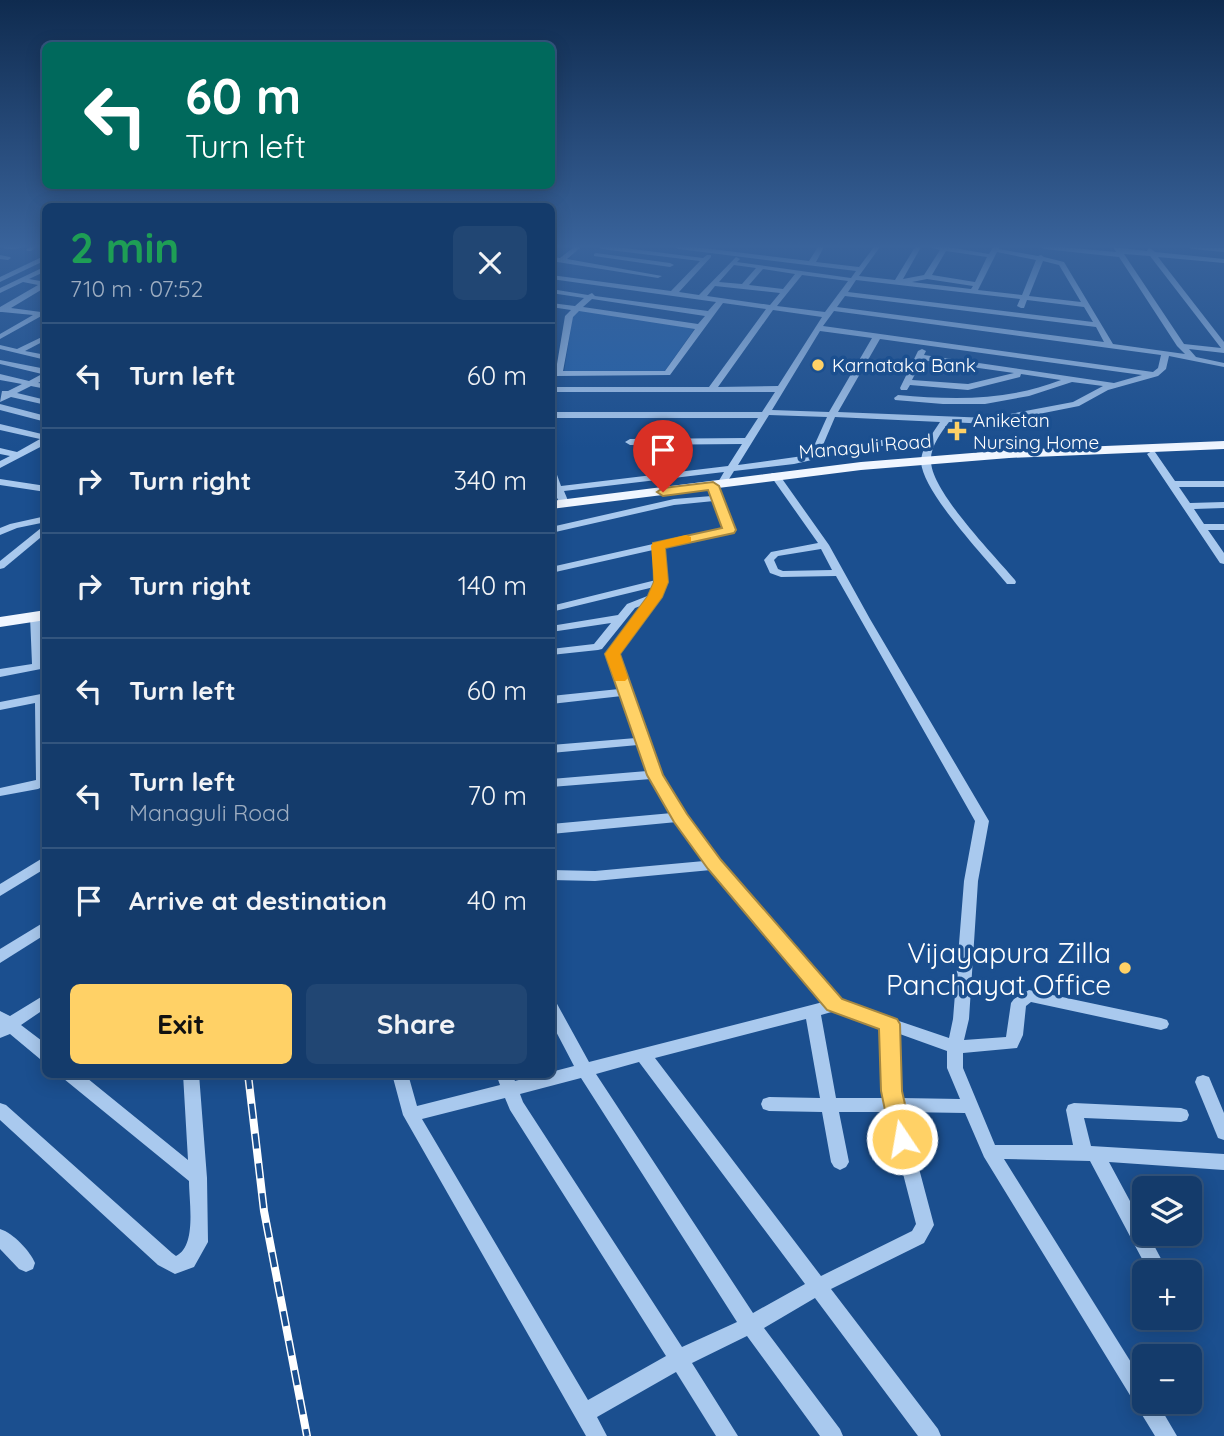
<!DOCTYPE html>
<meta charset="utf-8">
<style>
body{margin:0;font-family:Quicksand,sans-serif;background:#214673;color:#f1f3f6;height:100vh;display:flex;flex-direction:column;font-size:26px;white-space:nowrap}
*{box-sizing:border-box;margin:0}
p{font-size:23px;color:#9dadc1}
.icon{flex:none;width:38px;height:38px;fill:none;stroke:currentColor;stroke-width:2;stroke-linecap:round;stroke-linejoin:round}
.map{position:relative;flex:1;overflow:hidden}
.panel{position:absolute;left:42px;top:203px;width:513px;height:875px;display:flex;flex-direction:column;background:#143b6b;border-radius:10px;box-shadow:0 4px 18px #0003,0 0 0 2px #33557e}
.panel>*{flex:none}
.guide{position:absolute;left:42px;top:42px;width:513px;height:147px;border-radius:10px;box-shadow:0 4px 18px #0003,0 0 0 2px #33557e;background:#00695c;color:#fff;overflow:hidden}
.tools{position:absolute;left:1132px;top:1176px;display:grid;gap:14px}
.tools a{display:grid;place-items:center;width:70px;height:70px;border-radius:10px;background:#143b6b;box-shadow:0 4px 18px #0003,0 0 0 2px #33557e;font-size:35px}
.pin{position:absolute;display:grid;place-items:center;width:60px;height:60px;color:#fff;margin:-72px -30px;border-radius:50% 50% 50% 0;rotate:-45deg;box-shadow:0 0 7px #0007}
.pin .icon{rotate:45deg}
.me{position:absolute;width:77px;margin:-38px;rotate:348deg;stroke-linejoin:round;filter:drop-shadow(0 0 5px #0008)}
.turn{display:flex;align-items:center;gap:24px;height:147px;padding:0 28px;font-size:32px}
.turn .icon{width:91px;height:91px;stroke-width:2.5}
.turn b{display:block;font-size:49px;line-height:60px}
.round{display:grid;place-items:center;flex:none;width:74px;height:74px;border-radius:10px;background:#214673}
.head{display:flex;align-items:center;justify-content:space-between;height:119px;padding:0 28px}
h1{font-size:42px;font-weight:800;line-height:52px;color:#1e9e55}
.primary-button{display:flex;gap:14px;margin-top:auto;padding:14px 28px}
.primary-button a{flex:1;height:80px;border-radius:10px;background:#ffd166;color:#111;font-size:28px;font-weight:800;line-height:80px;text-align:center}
.primary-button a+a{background:#214673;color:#f1f3f6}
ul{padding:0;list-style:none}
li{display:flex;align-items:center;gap:21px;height:105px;padding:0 28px;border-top:2px solid #33557e}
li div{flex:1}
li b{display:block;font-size:26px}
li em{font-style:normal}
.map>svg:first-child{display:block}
</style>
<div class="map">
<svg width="1224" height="1436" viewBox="0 0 1224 1436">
<rect width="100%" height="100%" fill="#1b4f8f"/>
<!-- green -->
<path fill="#2461a8" d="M577,310L695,328L664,372H564L573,315Z"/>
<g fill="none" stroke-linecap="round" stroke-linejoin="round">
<!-- minor -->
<g fill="#a9c9ee" fill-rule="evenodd">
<path d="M2,247H22C18,250 6,250 2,247Z"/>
<path d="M29,247H37L31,251H27L26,250Z"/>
<path d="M574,247H581L567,259L662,276L658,278L551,261V257L560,258Z"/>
<path d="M598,247H617L703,258L707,255H711V257L679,292L699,295L736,257L740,259L737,262L851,278L856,271L678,249L675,247H695L809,261L818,247H824L816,262L859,267L874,247H880L859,276L895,280L915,247H921L903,279L924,275L940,250L929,247H948L989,254L993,247H999V249L1038,256L1041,255L1044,257L1064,262L1113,344L1185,354L1177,346L1119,257L1044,249L1041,247H1064L1116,252L1113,247L1147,251L1148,249L1150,248L1155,252L1224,259V263L1158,257L1224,342V353L1189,349L1196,357L1224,363V367L1169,356L1166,369L1158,376L1108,390L1079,406L989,424L949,422C941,433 930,447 931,461C931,491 994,555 1015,580L1016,582L1015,584H1007C986,558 923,493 921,462C921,456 923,451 925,446H874L794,464L734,471L724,487H718L735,530L734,532L663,548L666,582L660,597L619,654L661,775L719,862L840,1001L949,1038L953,1019L964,881L975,821L836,576L781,577L770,573L764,560L771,552L818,543L770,475L772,473H778L829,545L870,619L989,821L978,881L969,1019L964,1040L1006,1037L1011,1003L1014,999L1029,990L1161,1018L1167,1020L1169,1024L1167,1028L1161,1030L1031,1002L1026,1006L1023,1035L1017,1048L963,1053V1068L995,1145H1073L1066,1110L1068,1105L1074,1103L1181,1108L1187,1110L1189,1115L1187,1120L1181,1122L1084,1118L1091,1146L1224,1154V1170L1109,1162L1144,1227V1234H1148L1168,1272H1149L1090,1161L1004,1159L1144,1383V1402H1157L1177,1436H1155L984,1157L965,1113L904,1112L934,1225L924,1243L831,1289L938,1429L941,1436H918L815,1298L764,1328L840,1429L843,1436H820L747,1336L692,1363L738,1436H716L676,1372L597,1417L607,1436H586L403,1115L392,1074H408L417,1106L500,1085L496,1074H512L515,1081L541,1074H551V1072L574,1066L551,1022V1000L556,1002L589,1062L823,1002L711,870L595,881L551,880V870L595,871L704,861L677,822L551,834V824L672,813L651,779L551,787V779L647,771L638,745L551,753V745L636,738L622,696L551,704V696L619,689L607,654L643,605L635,608L602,649L598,650L551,655V649L594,644L611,623L551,632V626L618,615L627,604L650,595L654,587L551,612V606L656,580L653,550L551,573V567L724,528L714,501L674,505L551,533V527L674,499L712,496L708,486L713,483L717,484L724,472L564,491L569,503L564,506L561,505L552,489L551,469L556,472L561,486L728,466L742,444L630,445L625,442L630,439L745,438L758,418H551V412H762L775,392H554L553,390L557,387H709L766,309L723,303L670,375L555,376L565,316L571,310L551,307V303L575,306L584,298L551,293V289L588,295L592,293L595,296L708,311L716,302L551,279V275L671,291L700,261L601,249ZM946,251L987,257L975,282L932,275ZM997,252L1036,260L1022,295L978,290ZM1124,254L1150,256L1221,348L1184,344ZM1043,261L1059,265L1081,302L1029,296ZM734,265L756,268L742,284L719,282ZM763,269L795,274L783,289L749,285ZM802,275L848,281L825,312L777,306ZM927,279L973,286L971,289L912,282ZM856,280L1020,299L1017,306L1021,308H1024L1027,300L1084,307L1093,322L848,292ZM715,286L780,293L770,305L707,296ZM845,296L1096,327L1104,342L837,307ZM592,299L705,316L698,324L583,307ZM773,310L822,317L778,386L718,387ZM579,311L695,329L665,371H563L573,317ZM834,311L1161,355L1158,368L1153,372L823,326ZM820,331L872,338L829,412L772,410ZM880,339L1142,375L1114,383L924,355L926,351L922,349L918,351L900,388L901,390H907L910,385L968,390L1020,377L1021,374L1061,380C1007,401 955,400 898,395L894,398L895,400L943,404H985L1029,396L1072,382L1103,386L1073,402L989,418L838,412ZM922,360L1014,373L968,384L912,380ZM769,415L827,417L810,455L738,465ZM835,417L940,422L928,440H874L820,452ZM821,549L832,570L783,571L778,569L774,560L778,556ZM835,1011L881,1028L884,1098H836L821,1015ZM806,1019L820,1098L769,1097L763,1099L761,1104L763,1109L769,1111L822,1112L831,1162L834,1167L840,1170L846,1167L849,1162L839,1112H887L916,1224L912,1231L821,1276L655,1058ZM897,1033L947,1051V1068L960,1099L901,1098ZM639,1062L805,1284L753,1313L596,1074ZM581,1078L737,1322L682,1347L523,1102L520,1094ZM505,1098L510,1110L666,1356L588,1400L422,1119Z"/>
<path d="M1189,247L1224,248V252L1192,249Z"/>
<path d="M596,253L670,263L674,265L670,267L594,256V254Z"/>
<path d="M0,255L10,257L11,258L8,260L0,259Z"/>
<path d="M46,255V260L0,282V277Z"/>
<path d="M46,266V271L29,279L46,282V287L11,308L41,312L45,314L0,339V334L33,315L2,312H0V307L38,285L23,282L0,293V288Z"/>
<path d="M46,335V340L25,351L46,355V360L0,349V345L17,349Z"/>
<path d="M0,360L46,369V379L38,383L46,384V389L31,386L17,393L46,400V405L11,397L0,402L2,391H8L22,384L0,380V374L29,381L42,374L0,364Z"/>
<path d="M0,404L46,416V422L0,410Z"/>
<path d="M0,424L46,435V444L0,468V461L10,456L0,454V448L17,452L40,439L0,430Z"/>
<path d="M1152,451L1155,452L1175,481H1224V487H1179L1190,503L1224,502V508L1194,509L1204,524H1224V530H1208L1224,553V564L1220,563L1147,454Z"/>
<path d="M0,479L46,486V492L0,485Z"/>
<path d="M46,516V522L17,528L0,535V528L10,524Z"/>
<path d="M46,524V533L4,568L0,569V561Z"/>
<path d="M36,613L42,616L46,668L0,677V669L32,664L30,616Z"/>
<path d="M46,693V785L38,789L0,796V788L36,780L35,703L0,710V702Z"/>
<path d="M46,856V868L0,896V884Z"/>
<path d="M46,921V934L0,963V949Z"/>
<path d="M46,994V1008L21,1025L46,1044V1060L40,1059L10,1034L0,1038V1011L10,1016Z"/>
<path d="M62,1074H82L188,1160L183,1074H199L207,1178L208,1242L194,1267L175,1274L158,1265L0,1120V1103L6,1105L172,1253L176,1256C197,1246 189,1202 189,1181L64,1079Z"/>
<path d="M1203,1075L1209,1077L1224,1113V1140L1218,1138L1195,1082L1197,1077Z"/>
<path d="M0,1229C13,1233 30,1251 35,1263L33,1269L26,1272L19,1269L0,1249Z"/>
</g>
<!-- major -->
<g fill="#f0f6ff" fill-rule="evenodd">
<path d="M1224,441V449L1009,458L861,470L551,509V501L861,462L1009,450Z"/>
<path d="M46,610V620L0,627V617Z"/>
</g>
<defs>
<path id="rail" d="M248,1074L264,1211L307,1436"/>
</defs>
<!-- rail casing -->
<use href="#rail" stroke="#fff" stroke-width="8"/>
<!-- rail -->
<use href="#rail" stroke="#1b4f8f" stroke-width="5" stroke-dasharray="15" stroke-linecap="butt"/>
</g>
<!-- sky -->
<linearGradient id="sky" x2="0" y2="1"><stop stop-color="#0f2b4f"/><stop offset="0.55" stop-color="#39639b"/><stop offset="1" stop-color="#39639b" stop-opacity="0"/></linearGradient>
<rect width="1224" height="448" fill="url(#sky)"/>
<!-- route -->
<path fill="#ffd166" stroke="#a68842" stroke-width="2" d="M713,482L719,486L736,530L734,533L665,548L668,582L662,597L620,654L663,775L687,814L721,860L842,999L897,1019L900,1024L902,1091L913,1139L909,1146L902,1149L894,1146L891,1139L881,1091L879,1029L827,1010L708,869L674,822L647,775L605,654L648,596L654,582L653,543L722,528L708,490L663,496L657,492L663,488Z"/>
<!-- slow -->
<path fill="#f59e0b" d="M686,535L691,537V542L665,548L668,582L662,597L620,654L628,678L625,681H615L605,654L648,596L654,582L651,546L653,543Z"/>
<!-- markers -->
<g fill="#ffd166" stroke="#1b4f8f" stroke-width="2.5">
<circle cx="818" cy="365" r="7"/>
<path d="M953.5 420.5h7v7h7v7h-7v7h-7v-7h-7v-7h7z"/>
<circle cx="1125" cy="968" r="7"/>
</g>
<g text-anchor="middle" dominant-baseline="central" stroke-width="7" stroke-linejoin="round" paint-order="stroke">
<!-- far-poi labels -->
<g font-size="19" fill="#fff" stroke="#1b4f8f" text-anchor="start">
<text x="832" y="365">Karnataka Bank</text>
<text x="973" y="420">Aniketan<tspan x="973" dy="22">Nursing Home</tspan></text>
</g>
<!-- far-street labels -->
<g font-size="19" fill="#fff" stroke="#1b4f8f">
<text transform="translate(865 446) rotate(-5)">Managuli Road</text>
</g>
<!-- near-poi labels -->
<g font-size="28" fill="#fff" stroke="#1b4f8f" text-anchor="end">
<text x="1111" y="952">Vijayapura Zilla<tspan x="1111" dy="32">Panchayat Office</tspan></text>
</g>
</g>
</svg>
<div class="tools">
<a><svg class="icon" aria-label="layers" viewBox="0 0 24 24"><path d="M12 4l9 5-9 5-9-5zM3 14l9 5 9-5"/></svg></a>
<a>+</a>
<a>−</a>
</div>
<div class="pin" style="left:663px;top:492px;background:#d93025"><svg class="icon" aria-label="arrive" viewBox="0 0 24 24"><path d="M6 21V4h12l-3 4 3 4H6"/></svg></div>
<svg class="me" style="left:902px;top:1139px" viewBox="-20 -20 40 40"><circle r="17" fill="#ffd166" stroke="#fff" stroke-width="3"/><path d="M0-11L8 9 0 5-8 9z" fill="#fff"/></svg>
<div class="guide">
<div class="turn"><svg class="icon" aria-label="left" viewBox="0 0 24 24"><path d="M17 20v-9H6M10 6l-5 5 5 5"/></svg><div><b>60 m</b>Turn left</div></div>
</div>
<section class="panel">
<div class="head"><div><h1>2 min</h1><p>710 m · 07:52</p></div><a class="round"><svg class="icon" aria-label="close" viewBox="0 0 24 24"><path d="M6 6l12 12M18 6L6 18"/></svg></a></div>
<ul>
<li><svg class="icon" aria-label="left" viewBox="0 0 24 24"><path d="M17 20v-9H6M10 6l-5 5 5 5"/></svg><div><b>Turn left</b></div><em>60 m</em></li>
<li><svg class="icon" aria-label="right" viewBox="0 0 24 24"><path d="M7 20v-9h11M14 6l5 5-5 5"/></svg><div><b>Turn right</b></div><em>340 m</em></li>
<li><svg class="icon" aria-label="right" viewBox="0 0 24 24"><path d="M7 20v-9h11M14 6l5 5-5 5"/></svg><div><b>Turn right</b></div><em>140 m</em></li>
<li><svg class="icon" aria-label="left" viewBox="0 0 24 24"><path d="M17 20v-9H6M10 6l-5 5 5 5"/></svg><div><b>Turn left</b></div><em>60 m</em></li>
<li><svg class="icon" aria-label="left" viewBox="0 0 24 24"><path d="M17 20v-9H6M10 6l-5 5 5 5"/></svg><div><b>Turn left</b><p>Managuli Road</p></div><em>70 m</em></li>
<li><svg class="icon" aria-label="arrive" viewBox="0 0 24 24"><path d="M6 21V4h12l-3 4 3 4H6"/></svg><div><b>Arrive at destination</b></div><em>40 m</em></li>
</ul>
<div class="primary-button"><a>Exit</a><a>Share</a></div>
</section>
</div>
